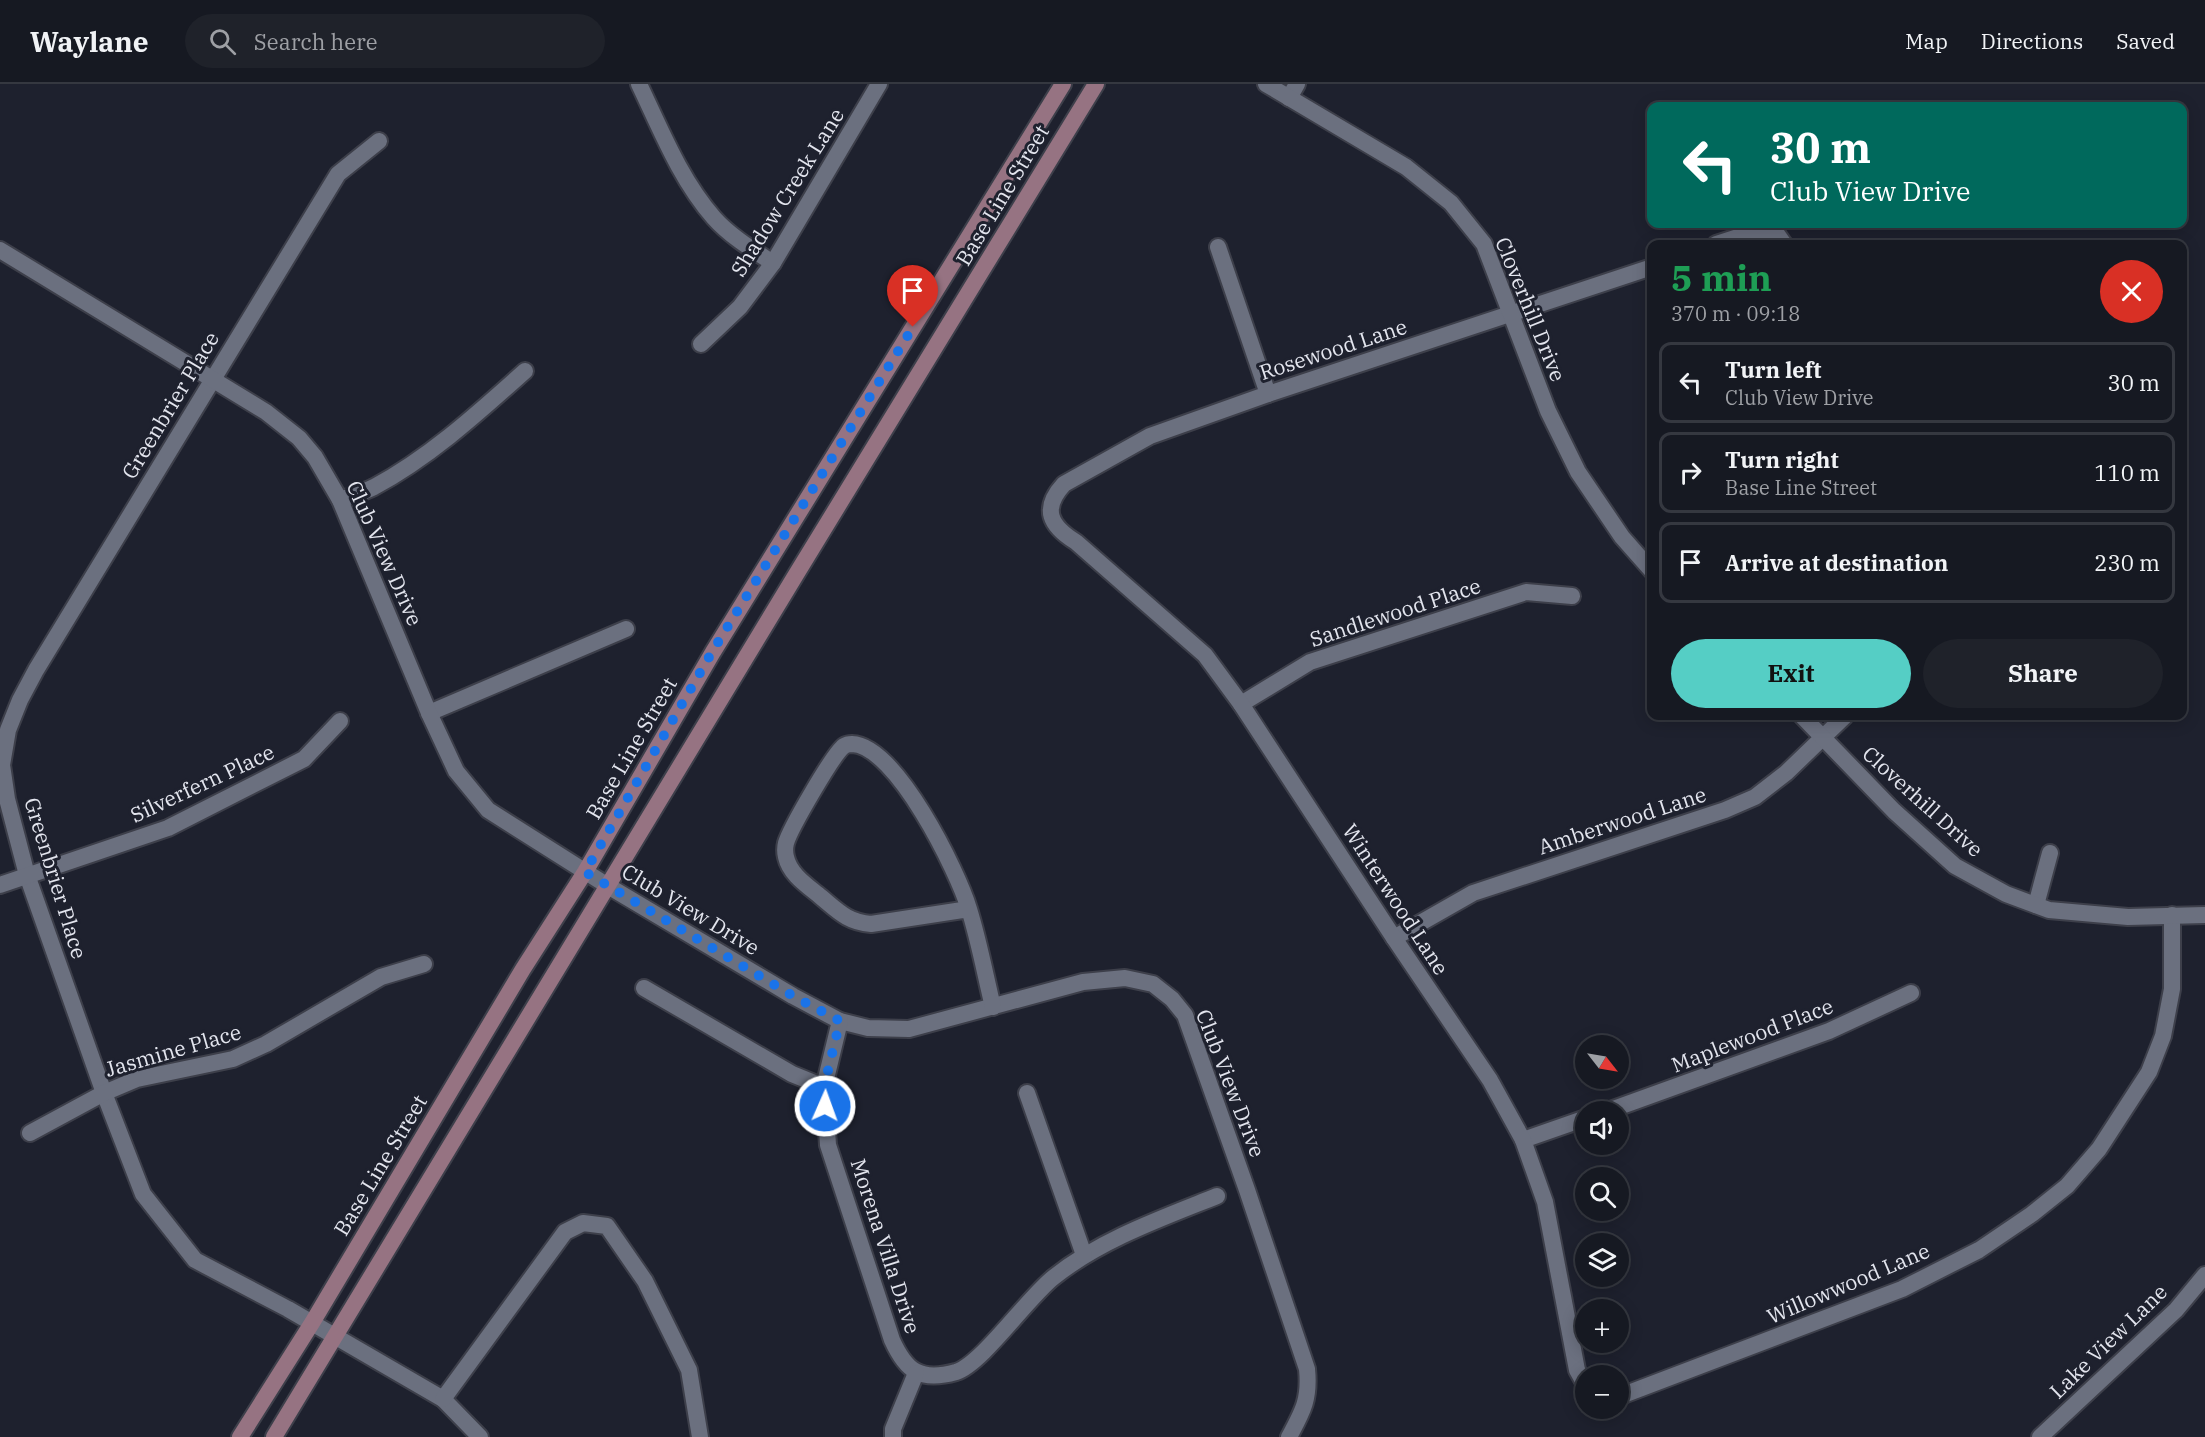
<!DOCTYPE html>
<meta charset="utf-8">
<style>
body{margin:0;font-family:"IBM Plex Serif",serif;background:#1f222a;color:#f1f3f6;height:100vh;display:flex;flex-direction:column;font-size:22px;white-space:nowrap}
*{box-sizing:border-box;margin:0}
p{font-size:20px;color:#9ea0a5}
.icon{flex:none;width:33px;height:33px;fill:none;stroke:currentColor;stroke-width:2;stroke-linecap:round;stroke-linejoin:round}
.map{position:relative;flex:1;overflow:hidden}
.sheet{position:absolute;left:1647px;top:156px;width:540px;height:480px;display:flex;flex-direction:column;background:#161922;border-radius:12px;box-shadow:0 3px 15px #0003,0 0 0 2px #353840}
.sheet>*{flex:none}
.banner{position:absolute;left:1647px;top:18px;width:540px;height:126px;border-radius:12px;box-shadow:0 3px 15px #0003,0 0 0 2px #353840;background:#00695c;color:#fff;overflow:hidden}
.needle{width:39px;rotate:121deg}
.tools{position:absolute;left:1575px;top:951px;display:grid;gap:12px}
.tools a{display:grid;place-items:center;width:54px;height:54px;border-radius:50%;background:#161922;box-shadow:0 3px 15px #0003,0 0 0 2px #353840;font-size:30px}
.pin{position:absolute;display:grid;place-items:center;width:51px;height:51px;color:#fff;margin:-62px -26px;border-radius:50% 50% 50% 0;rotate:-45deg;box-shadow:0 0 6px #0007}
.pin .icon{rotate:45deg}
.me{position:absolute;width:66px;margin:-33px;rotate:2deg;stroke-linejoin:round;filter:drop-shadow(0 0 4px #0008)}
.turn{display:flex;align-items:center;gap:21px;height:126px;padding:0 24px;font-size:27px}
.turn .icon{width:78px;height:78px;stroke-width:2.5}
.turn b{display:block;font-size:42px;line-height:51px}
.round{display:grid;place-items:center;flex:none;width:63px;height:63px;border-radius:32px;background:#1f222a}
.summary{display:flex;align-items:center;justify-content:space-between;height:102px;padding:0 24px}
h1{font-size:36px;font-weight:800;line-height:45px;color:#1e9e55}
.button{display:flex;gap:12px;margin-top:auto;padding:12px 24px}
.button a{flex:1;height:69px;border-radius:36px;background:#55cec5;color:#111;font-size:24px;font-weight:800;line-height:69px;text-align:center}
.button a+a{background:#1f222a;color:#f1f3f6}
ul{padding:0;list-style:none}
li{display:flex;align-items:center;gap:18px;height:81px;margin:0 12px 9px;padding:0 12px;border:3px solid #353840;border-radius:12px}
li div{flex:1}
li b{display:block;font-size:22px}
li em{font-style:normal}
header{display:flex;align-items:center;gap:36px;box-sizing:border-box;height:84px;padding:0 30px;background:#161922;border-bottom:2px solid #353840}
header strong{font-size:28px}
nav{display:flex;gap:33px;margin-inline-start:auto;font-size:21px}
.search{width:420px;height:54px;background:#1f222a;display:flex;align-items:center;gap:15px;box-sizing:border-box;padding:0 21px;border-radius:33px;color:#9ea0a5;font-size:22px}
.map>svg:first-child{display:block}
</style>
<header>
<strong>Waylane</strong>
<div class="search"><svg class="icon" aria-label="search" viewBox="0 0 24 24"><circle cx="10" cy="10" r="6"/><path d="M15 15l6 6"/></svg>Search here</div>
<nav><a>Map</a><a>Directions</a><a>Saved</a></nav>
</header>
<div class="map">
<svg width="2205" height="1353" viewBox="0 0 2205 1353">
<rect width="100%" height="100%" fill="#1e212e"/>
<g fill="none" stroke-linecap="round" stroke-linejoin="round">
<defs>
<g id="minor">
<path d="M639,0C661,46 680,95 714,134C730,152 753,166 773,179"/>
<path d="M1289,14L1297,0"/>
<path d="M379,57L338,90L36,586L20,616L8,646L2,681L7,715L27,791L104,1009L143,1110L195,1176L288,1225L443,1315L480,1353"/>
<path d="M1716,160L1753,148L1777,150L1784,160"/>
<path d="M1218,163L1268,310"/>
<path d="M701,260L740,223L773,179L879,0"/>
<path d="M340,416C351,412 364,408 374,403C430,373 478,329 525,287"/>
<path d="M1241,620L1310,578L1526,508L1572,512"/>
<path d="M429,629L626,545"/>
<path d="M0,801L168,744L304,675L340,637"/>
<path d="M608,802L793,912L840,937L868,944L909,945L1083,898L1125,894L1153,900L1172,915L1185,931L1247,1106L1307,1285C1310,1315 1303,1327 1289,1353"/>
<path d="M2036,821L2050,769"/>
<path d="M969,825L871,840C848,838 839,828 821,813C808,802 790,791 786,773C785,769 785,763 786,759C790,745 833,670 844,662C847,660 849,660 852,660C896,661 958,788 969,825C979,857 985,890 993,923"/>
<path d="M1394,854L1473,809L1725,726L1755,713L1786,689L1845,632"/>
<path d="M644,904L792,990L824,1003"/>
<path d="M840,937L824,1003L828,1061L892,1256C906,1287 920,1298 956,1288C982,1280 1028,1213 1054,1193C1100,1156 1162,1134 1217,1112"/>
<path d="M1027,1009L1084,1171"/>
<path d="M1605,1028L1829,947L1911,909"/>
<path d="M30,1049L104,1009L137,995L233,975L266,960L381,893L424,880"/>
<path d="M1523,1056L1586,1034"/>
<path d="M1586,1302L1577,1286L1545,1118L1523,1056L1490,996L1394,854L1241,620L1205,571L1076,458C1050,442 1041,425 1064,400L1150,352L1268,310L1652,183"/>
<path d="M1618,1313L1902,1205L1979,1166L2032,1130L2067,1102L2099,1065L2149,988L2163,952L2172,905V831"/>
<path d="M443,1315L565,1148L583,1139L607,1142L645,1197L689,1286L700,1353"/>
<path d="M893,1353V1345L916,1289"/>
<path d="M2040,1353L2176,1226L2205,1191"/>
</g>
<g id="tertiary">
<path d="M1266,0L1406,83L1451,119L1484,160L1548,327L1578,388L1622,453L1652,487"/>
<path d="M0,166L266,328L299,354L315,373L340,416L429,629L456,687L488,726L608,802"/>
<path d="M1802,632L1894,727L1955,782L2006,810L2049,826L2128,833L2205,831"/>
</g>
<g id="secondary">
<path d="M240,1353L312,1239L523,885L585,788L713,568L1063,0"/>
<path d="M274,1353L797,489L1096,0"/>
</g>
</defs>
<!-- minor casing -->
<use href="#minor" stroke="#3d3f4a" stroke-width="20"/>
<!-- tertiary casing -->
<use href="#tertiary" stroke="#3d3f4a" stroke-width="20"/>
<!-- secondary casing -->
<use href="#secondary" stroke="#3d3f4a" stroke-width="20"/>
<!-- minor -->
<use href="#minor" stroke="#6b707f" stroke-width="16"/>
<!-- tertiary -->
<use href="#tertiary" stroke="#6b707f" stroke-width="16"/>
<!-- secondary -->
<use href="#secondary" stroke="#967382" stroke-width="16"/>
</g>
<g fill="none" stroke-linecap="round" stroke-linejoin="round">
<!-- route -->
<path stroke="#1a73e8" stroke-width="10" stroke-dasharray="0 18" d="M825,1022L824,1003L840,937L793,912L585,788L712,568L913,243"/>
</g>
<g text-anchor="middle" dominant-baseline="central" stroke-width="6" stroke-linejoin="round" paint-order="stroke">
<!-- street labels -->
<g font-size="21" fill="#e3e5ee" stroke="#1e212e">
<text transform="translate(787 108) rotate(-58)">Shadow Creek Lane</text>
<text transform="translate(1002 111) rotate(-59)">Base Line Street</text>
<text transform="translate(1531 225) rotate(68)">Cloverhill Drive</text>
<text transform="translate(1333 265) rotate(-18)">Rosewood Lane</text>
<text transform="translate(170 321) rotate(-59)">Greenbrier Place</text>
<text transform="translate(385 469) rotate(66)">Club View Drive</text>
<text transform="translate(1395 528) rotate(-18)">Sandlewood Place</text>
<text transform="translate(631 664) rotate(-60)">Base Line Street</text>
<text transform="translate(202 699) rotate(-25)">Silverfern Place</text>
<text transform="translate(1923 717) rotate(42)">Cloverhill Drive</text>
<text transform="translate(1622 736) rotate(-18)">Amberwood Lane</text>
<text transform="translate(56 794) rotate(73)">Greenbrier Place</text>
<text transform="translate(1396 815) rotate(57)">Winterwood Lane</text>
<text transform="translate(691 825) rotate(31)">Club View Drive</text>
<text transform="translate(1752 951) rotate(-21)">Maplewood Place</text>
<text transform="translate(173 966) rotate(-16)">Jasmine Place</text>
<text transform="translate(1231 999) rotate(69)">Club View Drive</text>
<text transform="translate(380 1081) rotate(-59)">Base Line Street</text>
<text transform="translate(886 1162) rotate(72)">Morena Villa Drive</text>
<text transform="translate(1848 1199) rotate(-23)">Willowwood Lane</text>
<text transform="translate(2108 1257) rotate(-44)">Lake View Lane</text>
</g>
</g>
</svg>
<div class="tools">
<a><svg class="needle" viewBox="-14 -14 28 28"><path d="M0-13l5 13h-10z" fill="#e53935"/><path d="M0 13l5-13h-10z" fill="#9ea0a5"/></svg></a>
<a><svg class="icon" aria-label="sound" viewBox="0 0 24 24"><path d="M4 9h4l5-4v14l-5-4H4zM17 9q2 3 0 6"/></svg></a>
<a><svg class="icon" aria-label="search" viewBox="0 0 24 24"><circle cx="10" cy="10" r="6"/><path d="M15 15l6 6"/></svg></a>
<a><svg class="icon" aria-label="layers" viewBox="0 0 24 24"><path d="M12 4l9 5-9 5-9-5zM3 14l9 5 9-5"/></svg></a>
<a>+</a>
<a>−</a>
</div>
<div class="pin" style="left:913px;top:243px;background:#d93025"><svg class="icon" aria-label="arrive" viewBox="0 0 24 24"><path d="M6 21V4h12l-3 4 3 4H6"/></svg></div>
<svg class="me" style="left:825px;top:1022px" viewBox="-20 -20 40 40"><circle r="17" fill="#1a73e8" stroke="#fff" stroke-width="3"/><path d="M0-11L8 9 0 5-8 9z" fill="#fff"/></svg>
<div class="banner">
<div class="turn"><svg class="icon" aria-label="left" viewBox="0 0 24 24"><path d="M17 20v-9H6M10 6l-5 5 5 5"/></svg><div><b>30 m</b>Club View Drive</div></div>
</div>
<section class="sheet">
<div class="summary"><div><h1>5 min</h1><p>370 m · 09:18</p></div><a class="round" style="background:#d93025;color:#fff"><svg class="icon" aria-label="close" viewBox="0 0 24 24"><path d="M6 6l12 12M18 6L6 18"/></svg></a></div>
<ul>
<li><svg class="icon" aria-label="left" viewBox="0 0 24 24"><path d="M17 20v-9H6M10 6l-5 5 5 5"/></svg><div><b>Turn left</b><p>Club View Drive</p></div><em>30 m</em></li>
<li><svg class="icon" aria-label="right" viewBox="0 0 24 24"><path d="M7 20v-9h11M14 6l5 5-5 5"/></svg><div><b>Turn right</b><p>Base Line Street</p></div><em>110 m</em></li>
<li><svg class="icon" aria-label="arrive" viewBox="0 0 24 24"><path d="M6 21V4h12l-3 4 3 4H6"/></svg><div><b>Arrive at destination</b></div><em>230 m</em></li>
</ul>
<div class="button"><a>Exit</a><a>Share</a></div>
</section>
</div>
